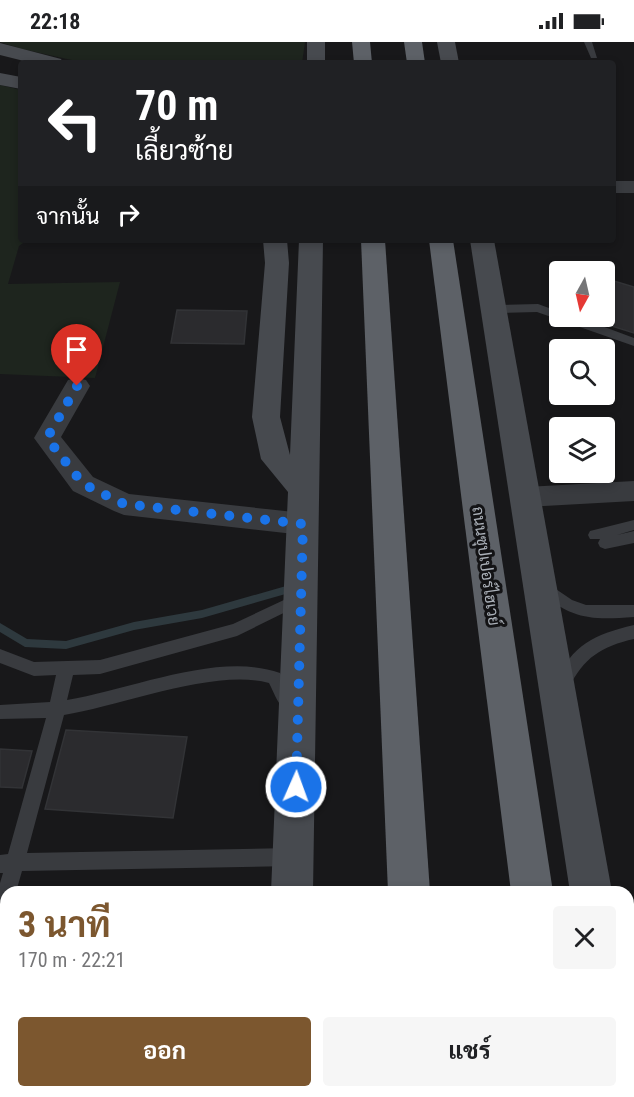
<!DOCTYPE html>
<html lang="th">
<meta charset="utf-8">
<style>
body{margin:0;font-family:"Roboto Condensed",Sarabun,sans-serif;background:#f6f6f6;color:#202124;height:100vh;display:flex;flex-direction:column;font-size:22px;white-space:nowrap}
*{box-sizing:border-box;margin:0}
p{font-size:20px;color:#757577}
.icon{flex:none;width:33px;height:33px;fill:none;stroke:currentColor;stroke-width:2;stroke-linecap:round;stroke-linejoin:round}
.map{position:relative;flex:1;overflow:hidden}
.sheet{position:absolute;left:0px;top:844px;width:634px;height:212px;display:flex;flex-direction:column;background:#fff;border-radius:18px 18px 0 0;box-shadow:0 3px 9px #0003}
.sheet>*{flex:none}
.guide{position:absolute;left:18px;top:18px;width:598px;height:183px;border-radius:6px;box-shadow:0 3px 9px #0003;background:#202124;color:#fff;overflow:hidden}
.needle{width:39px;rotate:188deg}
.buttons{position:absolute;left:549px;top:219px;display:grid;gap:12px}
.buttons a{display:grid;place-items:center;width:66px;height:66px;border-radius:6px;background:#fff;box-shadow:0 3px 9px #0003;font-size:30px}
.pin{position:absolute;display:grid;place-items:center;width:51px;height:51px;color:#fff;margin:-62px -26px;border-radius:50% 50% 50% 0;rotate:-45deg;box-shadow:0 0 6px #0007}
.pin .icon{rotate:45deg}
.me{position:absolute;width:66px;margin:-33px;rotate:2deg;stroke-linejoin:round;filter:drop-shadow(0 0 4px #0008)}
.turn{display:flex;align-items:center;gap:21px;height:126px;padding:0 18px;font-size:27px}
.turn .icon{width:78px;height:78px;stroke-width:2.5}
.turn b{display:block;font-size:42px;line-height:51px}
.then{display:flex;align-items:center;height:57px;padding:0 18px;background:#0003;gap:12px;font-size:22px}
.round{display:grid;place-items:center;flex:none;width:63px;height:63px;border-radius:6px;background:#f6f6f6}
.head{display:flex;align-items:center;justify-content:space-between;height:102px;padding:0 18px}
h1{font-size:36px;font-weight:700;line-height:45px;color:#7c572f}
.action{display:flex;gap:12px;margin-top:auto;padding:12px 18px}
.action a{flex:1;height:69px;border-radius:6px;background:#7c572f;color:#fff;font-size:24px;font-weight:700;line-height:69px;text-align:center}
.action a+a{background:#f6f6f6;color:#202124}
.status{display:flex;justify-content:space-between;align-items:center;height:42px;padding:0 30px;background:#fff;direction:ltr}
.status svg{height:16px;fill:currentColor}
.map>svg:first-child{display:block}
</style>
<div class="status"><b>22:18</b><svg viewBox="0 0 49 12"><path d="M0 12V9h3v3zM5 12V6h3v6zM10 12V3h3v9zM15 12V0h3v12zM26 1h20v11H26zM47 4h2v5h-2z"/></svg></div>
<div class="map">
<svg width="634" height="1055" viewBox="0 0 634 1055">
<rect width="100%" height="100%" fill="#18181a"/>
<!-- green -->
<g fill="#1e251e">
<path d="M0,0H305L302,21H85L22,7Z"/>
<path d="M0,43L21,48V198H27L19,204L8,242L120,240L95,336L0,332Z"/>
</g>
<g fill="none" stroke-linecap="round" stroke-linejoin="round">
<!-- stream -->
<path fill="#2e393e" fill-rule="evenodd" d="M293,542L296,543L298,546L296,549L202,576L134,588L66,607L25,605L0,590V581L27,597L66,599L134,580L202,568Z"/>
</g>
<!-- building -->
<g fill="#2b2b2e" stroke="#323336" stroke-width="1.5">
<path d="M604,236L634,245V291L580,274H604Z"/>
<path d="M177,268L247,269L244,302L171,301Z"/>
<path d="M66,688L187,695L173,776L45,767Z"/>
<path d="M0,707L32,709L22,746L0,745Z"/>
</g>
<g fill="none" stroke-linecap="round" stroke-linejoin="round">
<!-- service -->
<g fill="#393b3f" fill-rule="evenodd">
<path d="M584,0H592L597,16H591Z"/>
<path d="M538,262L560,270V274H575L634,296V304L537,270L495,271L489,267L495,263Z"/>
<path d="M634,478V488L617,493L634,489V501L605,507L600,505L598,501L600,497H590L588,493L590,489Z"/>
<path d="M544,539L572,558L586,563H634V575C592,578 572,578 539,549L536,545L539,541Z"/>
<path d="M301,550L306,552L309,556L306,560L237,594L100,632L73,633L67,658C131,648 218,609 280,631L298,663L296,668C281,674 275,652 269,641C215,626 120,664 64,673L27,811L291,806L298,809L300,815L298,821L291,824L22,829L16,850H6V889L0,892V841L3,831H0V813L8,812L46,676L0,677V663L50,660L56,633L34,634L0,621V607L34,620L100,618L233,582Z"/>
<path d="M634,583V597C602,604 583,616 569,646L563,648L557,646L555,641C573,602 593,593 634,583Z"/>
<rect x="628" y="905" width="6" height="20"/>
<path d="M0,1029L6,1030V1050H10L0,1051Z"/>
<path d="M73,1050H136L138,1055H75Z"/>
</g>
<!-- minor -->
<g fill="#393b3f" fill-rule="evenodd">
<rect x="614" y="139" width="20" height="12"/>
<path d="M77,336L86,338L90,344L61,395L93,435L129,452L303,471L313,474L317,482L313,490L303,493L124,473L114,469L73,449L34,396L68,338Z"/>
<path d="M634,439V459L526,465L516,462L512,455L516,448L526,445Z"/>
</g>
<!-- secondary -->
<g fill="#474a4f" fill-rule="evenodd">
<rect x="307" y="0" width="18" height="21"/>
<path d="M437,0H455L459,21H441Z"/>
<path d="M0,1L61,17L63,21H32L0,13Z"/>
<path d="M0,31L21,35V47L0,43Z"/>
<path d="M263,198H287L289,221L280,375L290,413L299,198H323L313,850H271L288,450L261,417L252,375L265,221Z"/>
<path d="M470,198H494L612,850H570Z"/>
<path d="M628,1028L634,1030V1055H602L601,1050H628Z"/>
<rect x="262" y="1050" width="48" height="5"/>
</g>
<!-- trunk -->
<g fill="#5d6167" fill-rule="evenodd">
<path d="M352,0H370L372,21H354Z"/>
<path d="M404,0H422L425,21H407Z"/>
<path d="M361,198H385L430,850H388Z"/>
<path d="M429,198H453L553,850H511Z"/>
<path d="M396,1050H444L445,1055H397Z"/>
<rect x="536" y="1050" width="48" height="5"/>
</g>
</g>
<g fill="none" stroke-linecap="round" stroke-linejoin="round">
<!-- route -->
<path stroke="#1a73e8" stroke-width="10" stroke-dasharray="0 18" d="M77,344L47,396L83,442L124,462L303,482L296,745"/>
</g>
<g text-anchor="middle" dominant-baseline="central" stroke-width="6" stroke-linejoin="round" paint-order="stroke">
<!-- street labels -->
<g font-size="16" fill="#abb1b9" stroke="#131315">
<text transform="translate(486 524) rotate(82)">ถนนซุปเปอร์ไฮเวย์</text>
</g>
</g>
</svg>
<div class="buttons">
<a><svg class="needle" viewBox="-14 -14 28 28"><path d="M0-13l5 13h-10z" fill="#e53935"/><path d="M0 13l5-13h-10z" fill="#757577"/></svg></a>
<a><svg class="icon" aria-label="search" viewBox="0 0 24 24"><circle cx="10" cy="10" r="6"/><path d="M15 15l6 6"/></svg></a>
<a><svg class="icon" aria-label="layers" viewBox="0 0 24 24"><path d="M12 4l9 5-9 5-9-5zM3 14l9 5 9-5"/></svg></a>
</div>
<div class="pin" style="left:77px;top:344px;background:#d93025"><svg class="icon" aria-label="arrive" viewBox="0 0 24 24"><path d="M6 21V4h12l-3 4 3 4H6"/></svg></div>
<svg class="me" style="left:296px;top:745px" viewBox="-20 -20 40 40"><circle r="17" fill="#1a73e8" stroke="#fff" stroke-width="3"/><path d="M0-11L8 9 0 5-8 9z" fill="#fff"/></svg>
<div class="guide">
<div class="turn"><svg class="icon" aria-label="left" viewBox="0 0 24 24"><path d="M17 20v-9H6M10 6l-5 5 5 5"/></svg><div><b>70 m</b>เลี้ยวซ้าย</div></div>
<div class="then">จากนั้น<svg class="icon" aria-label="right" viewBox="0 0 24 24"><path d="M7 20v-9h11M14 6l5 5-5 5"/></svg></div>
</div>
<section class="sheet">
<div class="head"><div><h1>3 นาที</h1><p>170 m · 22:21</p></div><a class="round"><svg class="icon" aria-label="close" viewBox="0 0 24 24"><path d="M6 6l12 12M18 6L6 18"/></svg></a></div>
<div class="action"><a>ออก</a><a>แชร์</a></div>
</section>
</div>
